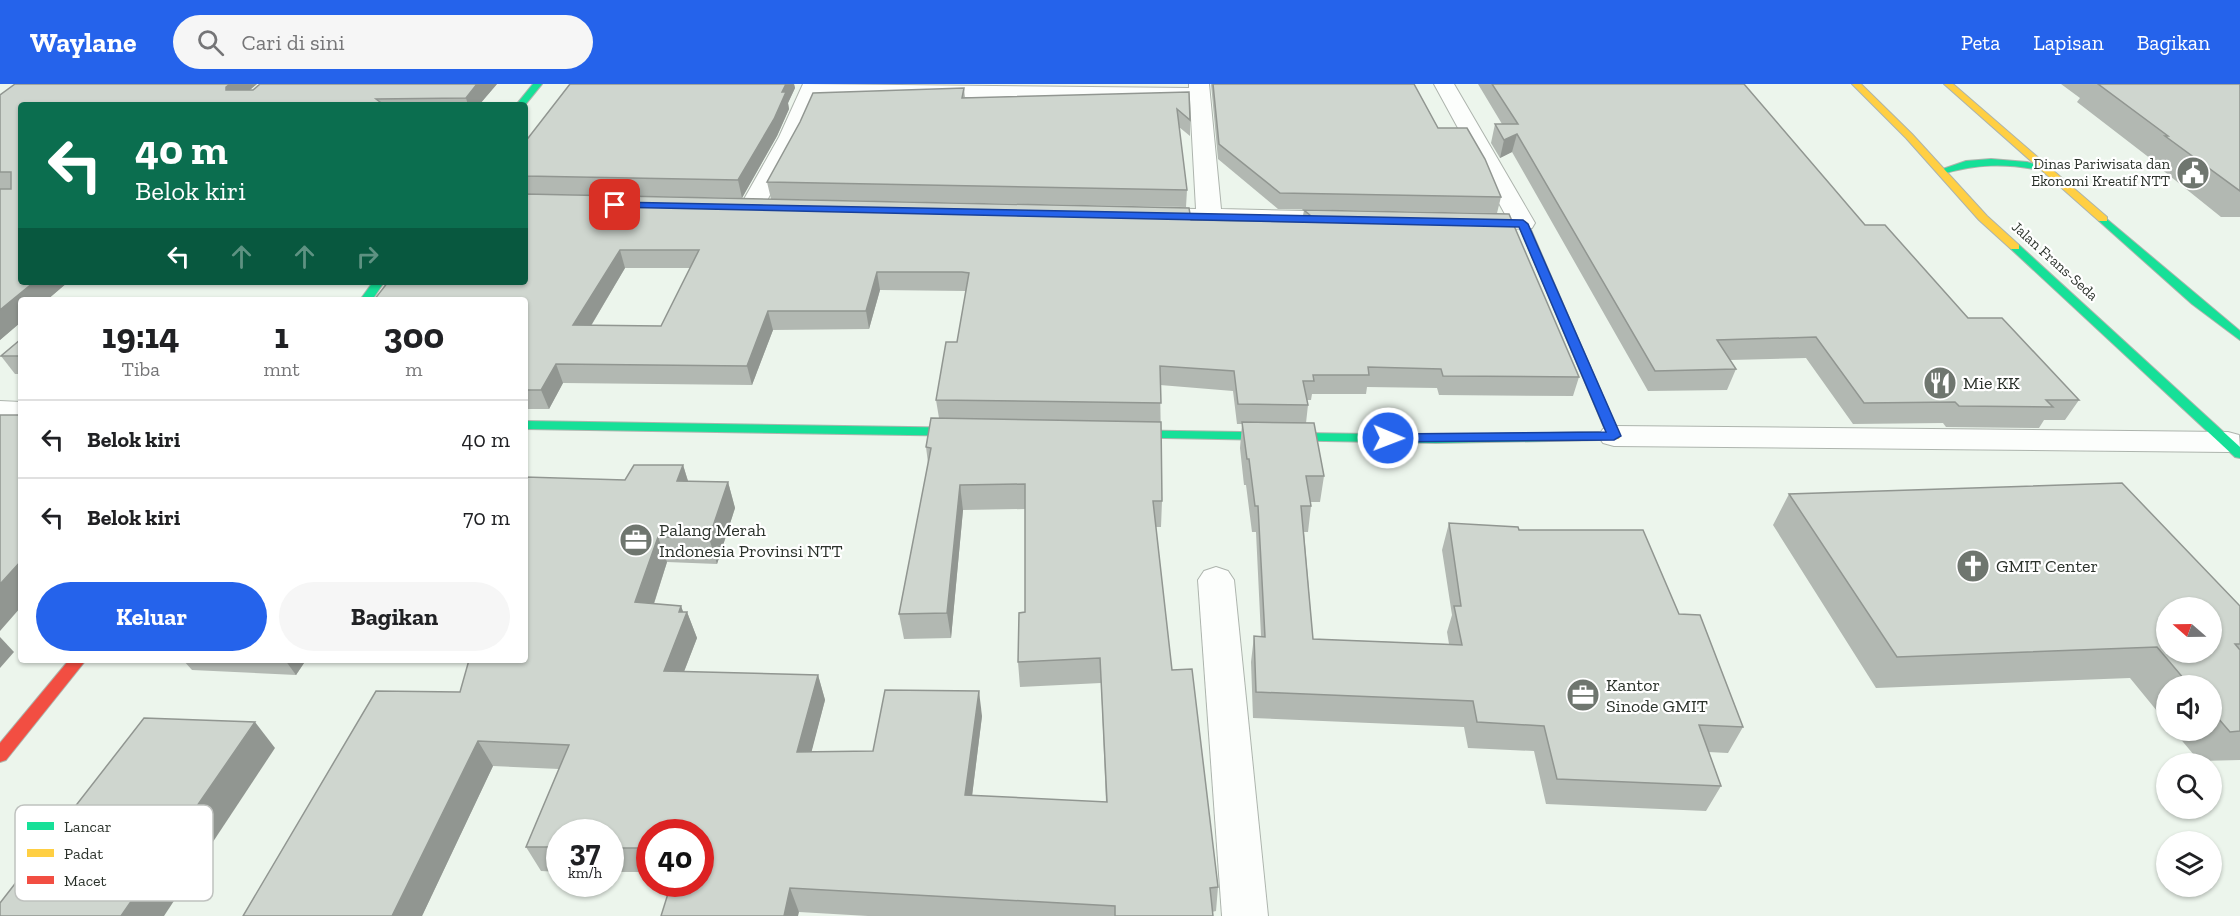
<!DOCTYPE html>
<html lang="id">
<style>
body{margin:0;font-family:"Zilla Slab",serif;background:#f6f6f6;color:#202124;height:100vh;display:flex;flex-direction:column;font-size:22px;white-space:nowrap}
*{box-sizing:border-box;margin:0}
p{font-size:20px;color:#757577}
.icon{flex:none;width:33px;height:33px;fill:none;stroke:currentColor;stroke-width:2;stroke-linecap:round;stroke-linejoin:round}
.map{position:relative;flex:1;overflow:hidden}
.sheet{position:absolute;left:18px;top:213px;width:510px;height:366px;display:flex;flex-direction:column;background:#fff;border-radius:6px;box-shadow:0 2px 4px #0004}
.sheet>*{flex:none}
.hud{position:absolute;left:18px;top:18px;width:510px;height:183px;border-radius:6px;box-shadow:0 2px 4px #0004;background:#0b6e4f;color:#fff;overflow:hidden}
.needle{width:39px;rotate:290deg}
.controls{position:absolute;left:2156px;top:513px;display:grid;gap:12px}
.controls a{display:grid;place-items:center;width:66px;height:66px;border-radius:50%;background:#fff;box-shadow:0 2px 4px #0004;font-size:30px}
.speed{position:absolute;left:546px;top:735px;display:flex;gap:12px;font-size:30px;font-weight:700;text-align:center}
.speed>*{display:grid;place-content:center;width:78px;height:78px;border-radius:50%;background:#fff;box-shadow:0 2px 4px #0004;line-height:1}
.speed small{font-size:15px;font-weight:400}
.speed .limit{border:9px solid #d22;background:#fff;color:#111}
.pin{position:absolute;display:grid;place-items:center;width:51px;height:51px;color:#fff;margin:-26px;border-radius:12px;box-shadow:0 3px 9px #0006}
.me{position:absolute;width:66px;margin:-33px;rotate:91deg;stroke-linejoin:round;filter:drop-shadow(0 0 4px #0008)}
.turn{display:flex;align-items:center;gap:21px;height:126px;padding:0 18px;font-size:27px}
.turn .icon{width:78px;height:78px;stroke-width:2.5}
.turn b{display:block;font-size:42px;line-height:51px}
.lanes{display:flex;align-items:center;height:57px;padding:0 18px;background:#0003;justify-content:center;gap:30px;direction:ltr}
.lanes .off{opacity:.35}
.eta{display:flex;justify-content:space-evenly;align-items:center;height:102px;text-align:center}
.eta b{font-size:36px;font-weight:700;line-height:42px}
.button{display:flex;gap:12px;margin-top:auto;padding:12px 18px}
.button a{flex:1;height:69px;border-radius:36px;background:#2563eb;color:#fff;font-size:24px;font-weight:700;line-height:69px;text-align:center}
.button a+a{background:#f6f6f6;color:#202124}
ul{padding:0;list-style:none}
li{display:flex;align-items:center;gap:18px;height:78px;padding:0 18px;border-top:2px solid #e0e0e0}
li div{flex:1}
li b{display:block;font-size:22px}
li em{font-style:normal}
header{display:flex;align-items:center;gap:36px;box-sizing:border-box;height:84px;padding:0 30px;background:#2563eb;color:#fff}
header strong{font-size:28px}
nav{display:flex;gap:33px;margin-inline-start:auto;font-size:21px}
.search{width:420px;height:54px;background:#f6f6f6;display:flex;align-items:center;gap:15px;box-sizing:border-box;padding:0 21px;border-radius:33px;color:#757577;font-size:22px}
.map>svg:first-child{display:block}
</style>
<header>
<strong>Waylane</strong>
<div class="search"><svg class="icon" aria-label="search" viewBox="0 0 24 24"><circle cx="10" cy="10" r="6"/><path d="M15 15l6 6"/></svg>Cari di sini</div>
<nav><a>Peta</a><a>Lapisan</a><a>Bagikan</a></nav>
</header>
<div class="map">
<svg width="2240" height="832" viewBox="0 0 2240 832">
<rect width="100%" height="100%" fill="#ecf5ec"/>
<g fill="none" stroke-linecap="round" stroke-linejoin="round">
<defs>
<g id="street">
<path d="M803,0L1189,4V0H1209L1221,125L1348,128L1357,130L1360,135L1357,140L1348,142L1145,138L1136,136L1133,131L1136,126L1145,124L1196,125L1190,16L819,11L801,53L763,124L760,129L751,131L742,129L739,124L779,53Z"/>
<path d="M1434,0H1454L1535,139L1532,144L1487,146L1478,144L1475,139L1478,134L1506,132Z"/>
<path d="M0,317L21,318V338L0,337Z"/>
<path d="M1614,342L2228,348L2239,351L2240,364L2228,368L1614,362L1603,359L1598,352L1603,345Z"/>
<path d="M1216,483L1228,487L1234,496L1268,832H1222L1198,496L1204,487Z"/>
</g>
<g id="fast">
<path d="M533,0H542L525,21H516Z"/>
<path d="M1991,75L2027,78L2045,83L2040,86C2003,79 1978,80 1942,90L1937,87L1966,77Z"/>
<path d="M2103,132L2240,247V256L2192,220L2099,137V133Z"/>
<path d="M2015,160L2019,161L2240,363V374L2235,373L2011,165L2010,163Z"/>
<path d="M373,198H384L372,216H360Z"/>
<path d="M525,337L974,344L980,348L974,352L525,345Z"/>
<path d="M1115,346L1436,351L1599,348L1605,352L1599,356L1436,359L1111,353L1109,350Z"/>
</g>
<g id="slow">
<path d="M1852,0H1861L1912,50L1987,132L2019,161V165H2011L1979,136L1906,54Z"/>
<path d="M1944,0H1953L2107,133V137H2099Z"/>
<path d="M1523,136L1528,139L1620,352L1619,355L1599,356L1593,352L1594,349L1606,348L1518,139Z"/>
</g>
<path id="jam" d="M69,576H86L6,676L0,678V659Z"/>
</defs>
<!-- street casing -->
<use href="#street" stroke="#adb4ad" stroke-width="2"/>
<!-- fast casing -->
<use href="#fast" stroke="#adb4ad" stroke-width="2"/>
<!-- slow casing -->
<use href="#slow" stroke="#adb4ad" stroke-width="2"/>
<!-- jam casing -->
<use href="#jam" stroke="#adb4ad" stroke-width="2"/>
<!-- street -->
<use href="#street" fill="#fcfefc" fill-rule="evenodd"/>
<!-- fast -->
<use href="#fast" fill="#16e098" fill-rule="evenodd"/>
<!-- slow -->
<use href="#slow" fill="#ffcf43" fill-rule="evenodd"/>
<!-- jam -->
<use href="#jam" fill="#f24e42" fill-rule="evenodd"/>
</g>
<!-- wall -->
<g fill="#b2b8b2" fill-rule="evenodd">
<path d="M15,0H257L249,6L497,0L479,21H21V198H68L0,256V11Z"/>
<path d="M570,0H794L795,4L788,19L789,25L777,52L742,114L525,110V58Z"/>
<path d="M1211,0H1414L1438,44L1501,113L1497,129L1278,125L1218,75Z"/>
<path d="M1478,0H1744L1865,141L1968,234L2079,316L2065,336H2044L2039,344L1946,343L1943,339L1853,340L1806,274L1730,276L1736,285L1727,306L1648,307L1512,68L1500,74L1491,59L1495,40H1502Z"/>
<path d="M2061,0H2240V133H2221L2150,76L2151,75L2077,18L2080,14Z"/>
<path d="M964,4L965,14L1189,8L1190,36V52L1179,43L1187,106L1186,123L771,115L767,98Z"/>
<path d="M525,110L1191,136L1302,137L1304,126L1579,293L1573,312L1439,311L1437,304L1367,303L1366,310H1312L1311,316H1307L1308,321L1306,339L1324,392L1320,418H1311V422L1308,448H1304L1313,555L1449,560L1447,548L1452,531L1442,466L1449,439L1519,446L1679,530L1743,643L1728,669L1708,668L1721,702L1706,727L1546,720L1534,667L1468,664L1464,643L1253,634L1251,578L1254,552H1261L1256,448H1252L1246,401H1244L1240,364L1242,340H1237L1233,307L1160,301L1162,417L1161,443H1156L1172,586L1218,803L1216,827L1212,828L1213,832H868L799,828L700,748H650V788H610V748H560V788L541,787L526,763L559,685L493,682L422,832L460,608L625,396L683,381L688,397L728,398L735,424L717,480L667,478L654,520L681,522L683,528H687L697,554L684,588L818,591L825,616L811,668L873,667L982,632L972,712L1106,718L1101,599L1020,603L1018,578L1025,528V425L963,426L951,554L904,555L899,530L928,379L926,363L939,334L936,316L957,258L966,207L880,206L869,245L773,246L752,301L563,299L549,325H525ZM625,184H690L661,242H591Z"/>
<path d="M21,255V290H15L1,272Z"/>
<path d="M1789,410L2240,522V676L2199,677L2173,646H2211V602H2166V638L2130,594L1876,604L1773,441Z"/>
<path d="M183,576H306L296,591L192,586Z"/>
</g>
<!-- shaded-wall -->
<g fill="#919691">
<path d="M230,0H257L235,19L226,6V3Z"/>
<path d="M477,0H497L479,21H468L466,14Z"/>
<path d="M786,0H794L795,4L788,19L789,25L777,52L742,114L738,96Z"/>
<path d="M1517,50L1512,68L1500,74L1504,56Z"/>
<path d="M620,166L625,184L580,260L573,241Z"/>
<path d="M877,188L880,206L869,245L866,227Z"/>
<path d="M34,198H68L47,216H21V238L0,256V226Z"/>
<path d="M768,227L773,246L752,301L747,282Z"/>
<path d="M556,280L563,299L549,325L541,306Z"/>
<path d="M683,381L691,407L677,397Z"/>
<path d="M728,398L735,424L717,480L709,454Z"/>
<path d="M960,401L963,426L951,554L947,529Z"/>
<path d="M658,453L667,478L646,544L635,518Z"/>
<path d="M21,477V523L0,547V500Z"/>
<path d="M681,522L685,533L687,528L697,554L674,613L664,587L679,528Z"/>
<path d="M0,553L14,568L0,584Z"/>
<path d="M285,576H306L296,591Z"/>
<path d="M818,591L825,616L805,693L797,668Z"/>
<path d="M979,607L982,632L969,736L965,711Z"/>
<path d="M255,638L275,664L164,832H121Z"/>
<path d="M478,657L493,682L422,832H392Z"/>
<path d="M790,804L799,828L798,832H784Z"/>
</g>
<!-- building -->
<g fill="#cfd6cf" stroke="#919691" stroke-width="1.5" fill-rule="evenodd">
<path d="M15,0H230L226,3V6H253L260,0H477L466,14L376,15L384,21H21V198H34L0,226V105H11V88H0V11Z"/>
<path d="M570,0H786L782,8H786L774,35L738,96L525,92V58Z"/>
<path d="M1213,0H1414L1438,44H1467L1485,75L1501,113L1280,109L1219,60Z"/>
<path d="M1492,0H1744L1865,141H1885L1968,234H2002L2079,316H2046L2053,323L1959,322L1955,318L1864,319L1816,253L1717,256L1736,285L1655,287L1517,50L1504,56L1495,40H1518Z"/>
<path d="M2098,0H2240V107L2165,52H2168Z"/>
<path d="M964,4L962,14L1189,8L1190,36L1177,25L1187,106L767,98L800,38L813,9Z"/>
<path d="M525,110L1189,124L1191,136L1318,138L1304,126L1509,130L1579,293L1443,292L1441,285L1368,283L1369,291H1313L1314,297H1303L1308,321L1238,320L1234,287L1160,282L1161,319L936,316L946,258H957L969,189L962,188H877L866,227H768L747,282L556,280L541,306H525V216H374L388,198H525ZM620,166H699L661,242L573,241Z"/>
<path d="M21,255V272H1Z"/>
<path d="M0,331H21V477L0,500Z"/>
<path d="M931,334L1161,338L1162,417H1153L1172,586L1192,585L1218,803L1210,804L1213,832H1115V822L790,804L784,832H661L671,800H700V748H650V764H610V748H560V763H526L569,661L478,657L392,832H243L376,607L460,608L469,576H525V393L625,396L634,381H683L677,397L728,398L709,454L658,453L635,518L681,522L679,528H687L664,587L818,591L797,668L873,667L885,606L979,607L965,711L1107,718L1100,574L1018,578L1019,529L1025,528V400L960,401L947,529L899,530L931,364L926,363Z"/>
<path d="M1242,338L1314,339L1324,392H1306L1311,422H1301L1313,555L1462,561L1454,522H1461L1449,439L1518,443L1519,446H1643L1679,530L1700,531L1743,643L1699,641L1721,702L1557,695L1544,642L1477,638L1473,617L1256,608L1254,552L1265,553L1258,422H1255L1249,375H1247Z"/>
<path d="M2122,399L2240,522V560H2235L2240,566V647L2230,648L2211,626V602H2190L2157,563L1897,573L1789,410ZM2166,524H2211V568H2166Z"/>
<path d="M144,634L255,638L121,832H0V819Z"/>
</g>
<!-- route -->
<path fill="#2563eb" stroke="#184099" stroke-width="1.5" d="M615,118L1523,136L1528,140L1621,352L1614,356L1388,358L1382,354L1388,350L1606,348L1519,143L612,123L610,121Z"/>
<!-- icons -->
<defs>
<symbol id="civic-disc" viewBox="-11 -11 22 22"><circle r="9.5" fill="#6f766f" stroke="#fff"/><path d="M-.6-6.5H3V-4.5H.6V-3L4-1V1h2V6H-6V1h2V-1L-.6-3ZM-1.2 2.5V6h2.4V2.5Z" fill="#fff"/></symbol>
<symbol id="restaurant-disc" viewBox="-11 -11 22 22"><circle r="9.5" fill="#6f766f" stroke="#fff"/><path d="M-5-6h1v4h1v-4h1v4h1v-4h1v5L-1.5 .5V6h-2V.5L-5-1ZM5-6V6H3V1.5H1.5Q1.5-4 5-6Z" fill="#fff"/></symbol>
<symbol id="office-disc" viewBox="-11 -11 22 22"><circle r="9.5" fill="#6f766f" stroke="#fff"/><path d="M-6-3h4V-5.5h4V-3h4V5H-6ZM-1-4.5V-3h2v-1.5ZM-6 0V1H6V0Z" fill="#fff"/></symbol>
<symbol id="church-disc" viewBox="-11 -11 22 22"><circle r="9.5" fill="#6f766f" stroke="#fff"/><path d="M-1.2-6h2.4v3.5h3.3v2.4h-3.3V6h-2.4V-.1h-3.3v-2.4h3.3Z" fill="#fff"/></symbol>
</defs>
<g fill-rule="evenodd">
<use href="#civic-disc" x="2174" y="70" width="38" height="38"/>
<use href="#restaurant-disc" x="1921" y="280" width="38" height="38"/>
<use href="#office-disc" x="617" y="437" width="38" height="38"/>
<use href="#church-disc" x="1954" y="463" width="38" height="38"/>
<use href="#office-disc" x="1564" y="592" width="38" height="38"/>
</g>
<g text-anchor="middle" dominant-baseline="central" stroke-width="4.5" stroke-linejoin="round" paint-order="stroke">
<!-- far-poi labels -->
<g font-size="15" fill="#2b322b" stroke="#fff" text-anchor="end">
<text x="2170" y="80">Dinas Pariwisata dan<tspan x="2170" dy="17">Ekonomi Kreatif NTT</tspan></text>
</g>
<!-- far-street labels -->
<g font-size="15" fill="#2b322b" stroke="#fff">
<text transform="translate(2055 177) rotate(42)">Jalan Frans-Seda</text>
</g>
<!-- poi labels -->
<g font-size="18" fill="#2b322b" stroke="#fff" text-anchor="start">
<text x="1963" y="299">Mie KK</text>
<text x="659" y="446">Palang Merah<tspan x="659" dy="21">Indonesia Provinsi NTT</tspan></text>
<text x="1996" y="482">GMIT Center</text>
<text x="1606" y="601">Kantor<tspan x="1606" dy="21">Sinode GMIT</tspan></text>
</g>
</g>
<!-- legend -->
<rect x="15" y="721" width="198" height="96" rx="9" fill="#fff" stroke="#bfc2bf" stroke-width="1.5"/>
<rect x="27" y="738" width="27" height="8" fill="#16e098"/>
<rect x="27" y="765" width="27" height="8" fill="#ffcf43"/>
<rect x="27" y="792" width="27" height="8" fill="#f24e42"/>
<g font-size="16" fill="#2b322b">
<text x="64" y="748">Lancar</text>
<text x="64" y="775">Padat</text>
<text x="64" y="802">Macet</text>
</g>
</svg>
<div class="controls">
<a><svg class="needle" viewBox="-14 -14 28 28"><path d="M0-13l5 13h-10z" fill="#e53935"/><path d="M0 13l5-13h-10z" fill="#757577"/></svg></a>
<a><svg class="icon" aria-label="sound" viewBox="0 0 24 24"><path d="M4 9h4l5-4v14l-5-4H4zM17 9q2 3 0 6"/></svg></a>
<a><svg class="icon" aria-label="search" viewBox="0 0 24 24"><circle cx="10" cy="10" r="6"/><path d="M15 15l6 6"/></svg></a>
<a><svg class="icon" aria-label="layers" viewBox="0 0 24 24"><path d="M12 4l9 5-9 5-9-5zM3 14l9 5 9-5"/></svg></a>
</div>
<div class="speed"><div>37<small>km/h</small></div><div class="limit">40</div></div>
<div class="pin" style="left:615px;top:121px;background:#d93025"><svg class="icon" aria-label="arrive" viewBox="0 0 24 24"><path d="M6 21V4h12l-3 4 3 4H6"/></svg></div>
<svg class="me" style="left:1388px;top:354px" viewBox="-20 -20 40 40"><circle r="17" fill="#2563eb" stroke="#fff" stroke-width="3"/><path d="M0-11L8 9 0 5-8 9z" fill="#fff"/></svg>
<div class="hud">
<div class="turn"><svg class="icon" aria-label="left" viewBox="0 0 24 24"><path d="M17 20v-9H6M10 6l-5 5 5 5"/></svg><div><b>40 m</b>Belok kiri</div></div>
<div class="lanes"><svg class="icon" aria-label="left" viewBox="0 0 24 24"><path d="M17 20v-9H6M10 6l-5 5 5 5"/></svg><svg class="icon off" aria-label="ahead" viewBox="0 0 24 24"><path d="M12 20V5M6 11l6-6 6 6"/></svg><svg class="icon off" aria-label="ahead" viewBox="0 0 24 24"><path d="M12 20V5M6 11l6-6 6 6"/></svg><svg class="icon off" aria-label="right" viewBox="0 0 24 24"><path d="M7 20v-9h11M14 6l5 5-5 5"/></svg></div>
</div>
<section class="sheet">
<div class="eta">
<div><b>19:14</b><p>Tiba</p></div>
<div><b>1</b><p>mnt</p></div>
<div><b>300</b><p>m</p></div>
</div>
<ul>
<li><svg class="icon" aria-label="left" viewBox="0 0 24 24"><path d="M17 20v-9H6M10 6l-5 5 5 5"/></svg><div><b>Belok kiri</b></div><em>40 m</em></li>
<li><svg class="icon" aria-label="left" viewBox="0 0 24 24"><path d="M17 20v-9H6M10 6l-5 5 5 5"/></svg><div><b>Belok kiri</b></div><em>70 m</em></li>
</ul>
<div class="button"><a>Keluar</a><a>Bagikan</a></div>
</section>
</div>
